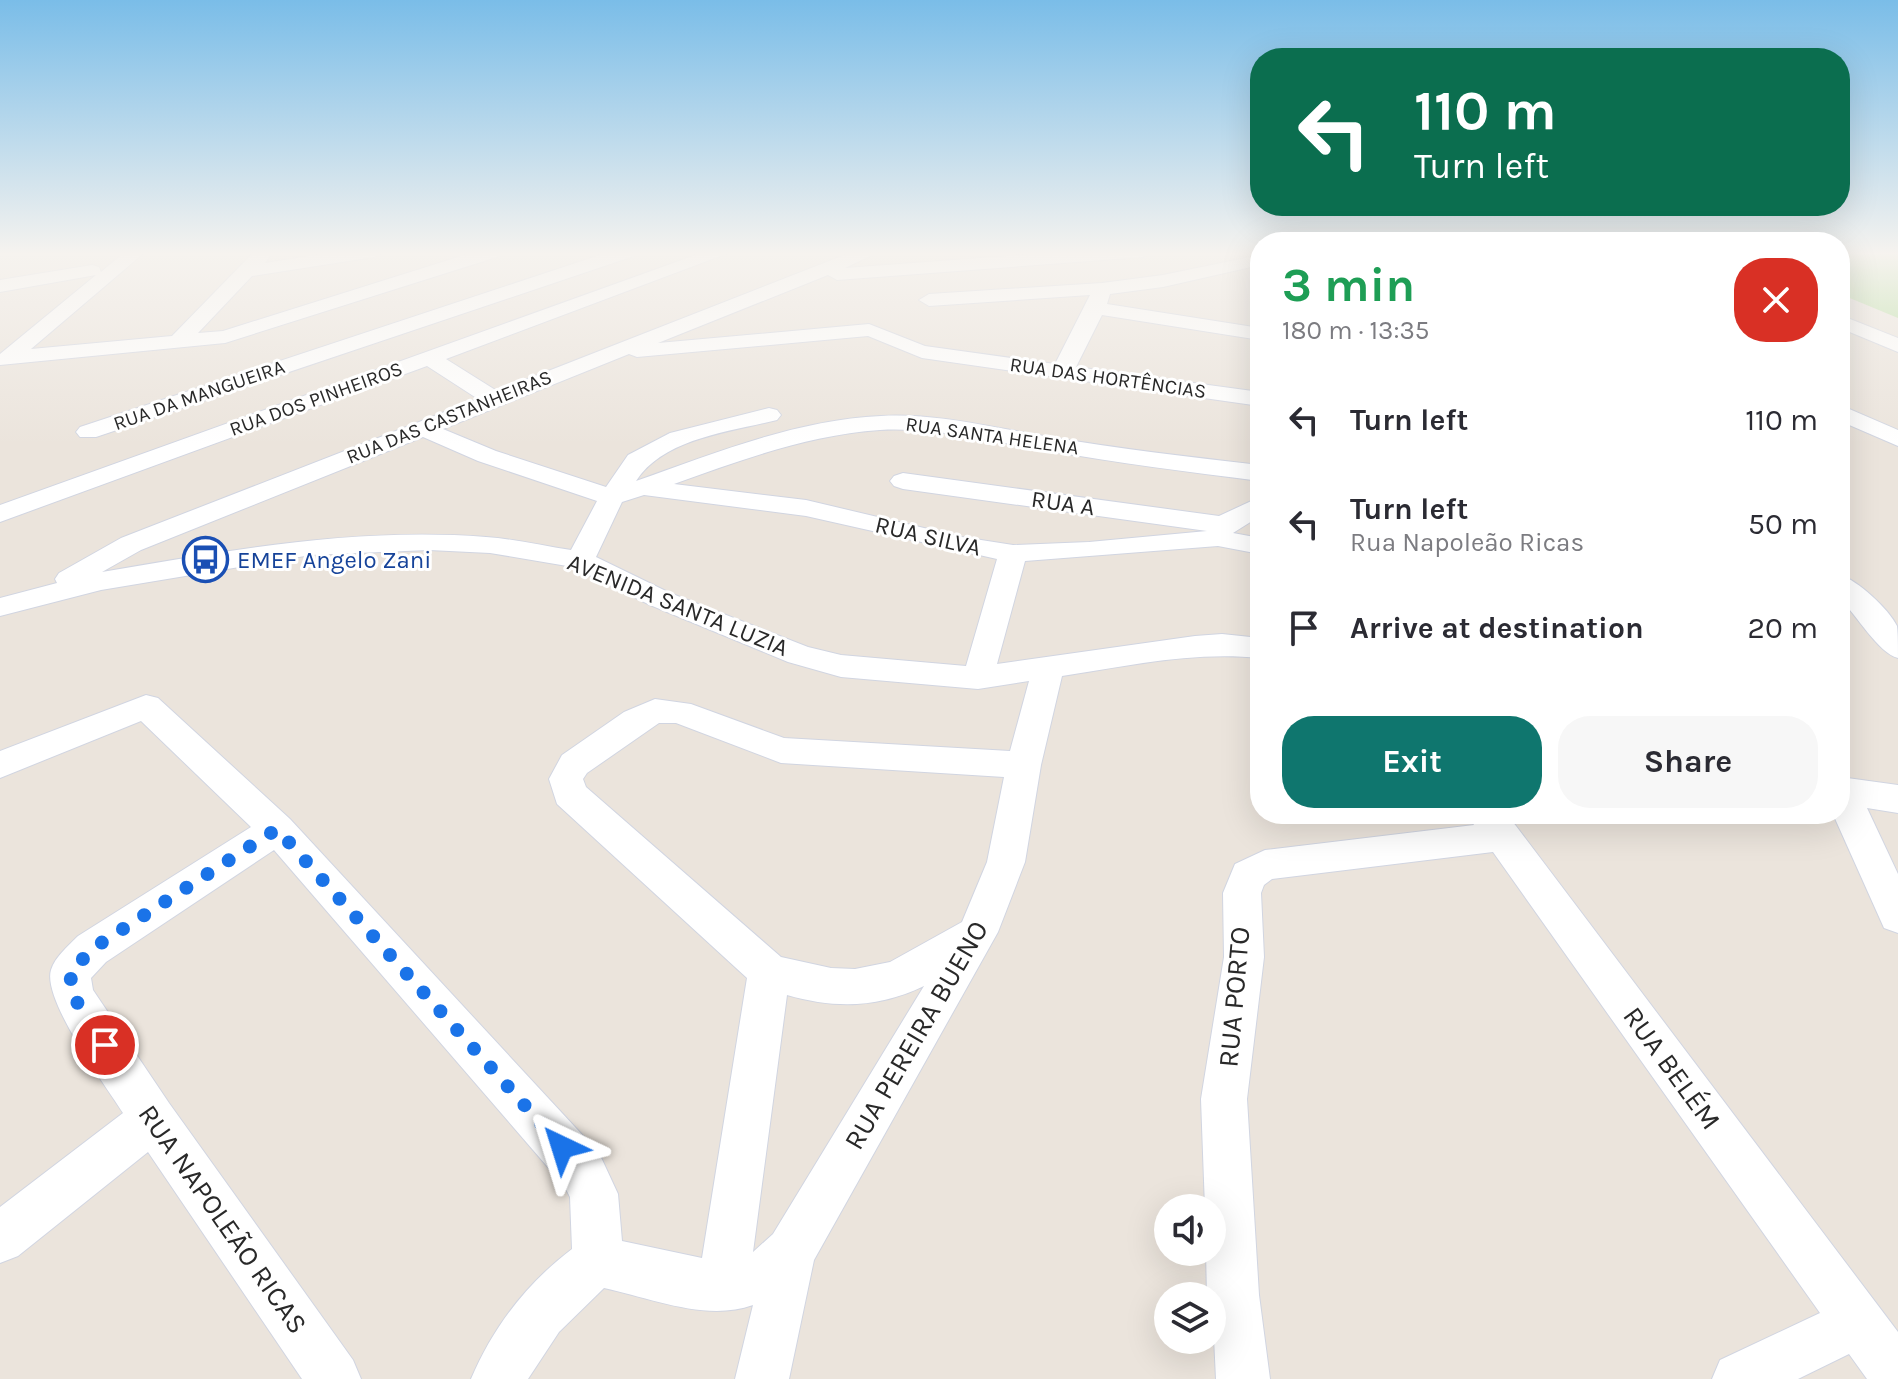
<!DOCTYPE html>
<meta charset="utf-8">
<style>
body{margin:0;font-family:Karla,sans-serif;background:#f7f7f7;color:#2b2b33;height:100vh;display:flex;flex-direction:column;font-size:30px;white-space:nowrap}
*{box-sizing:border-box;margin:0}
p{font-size:26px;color:#7c7c81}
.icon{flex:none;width:44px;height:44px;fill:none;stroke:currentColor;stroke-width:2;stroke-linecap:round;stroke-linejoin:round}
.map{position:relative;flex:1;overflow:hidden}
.details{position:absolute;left:1250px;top:232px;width:600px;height:592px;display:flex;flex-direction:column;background:#fff;border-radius:32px;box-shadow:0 8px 32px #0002}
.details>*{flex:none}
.hud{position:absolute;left:1250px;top:48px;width:600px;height:168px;border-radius:32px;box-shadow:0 8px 32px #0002;background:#0b6e4f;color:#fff;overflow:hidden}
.fabs{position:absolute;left:1154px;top:1194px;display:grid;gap:16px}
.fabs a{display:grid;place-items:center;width:72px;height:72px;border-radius:50%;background:#fff;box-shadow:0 8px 32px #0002;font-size:40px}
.pin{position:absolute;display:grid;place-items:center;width:68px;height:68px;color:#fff;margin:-34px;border:4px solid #fff;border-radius:50%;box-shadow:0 2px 8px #0007}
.me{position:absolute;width:88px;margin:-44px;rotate:319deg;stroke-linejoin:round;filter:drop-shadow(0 0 6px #0008)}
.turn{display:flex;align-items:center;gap:28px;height:168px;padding:0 32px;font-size:36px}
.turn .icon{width:104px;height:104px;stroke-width:2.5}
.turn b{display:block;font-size:56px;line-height:68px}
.round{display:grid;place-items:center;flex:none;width:84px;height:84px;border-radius:32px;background:#f7f7f7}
.summary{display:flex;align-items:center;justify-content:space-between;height:136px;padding:0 32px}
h1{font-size:48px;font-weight:700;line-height:60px;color:#1e9e55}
.action{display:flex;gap:16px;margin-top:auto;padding:16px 32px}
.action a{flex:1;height:92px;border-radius:32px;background:#0f766e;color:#fff;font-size:32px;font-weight:700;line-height:92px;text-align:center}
.action a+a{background:#f7f7f7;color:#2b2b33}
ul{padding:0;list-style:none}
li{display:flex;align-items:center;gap:24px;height:104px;padding:0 32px}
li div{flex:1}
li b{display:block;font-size:30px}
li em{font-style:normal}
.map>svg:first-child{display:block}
</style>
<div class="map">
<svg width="1898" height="1379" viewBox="0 0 1898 1379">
<rect width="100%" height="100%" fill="#ebe4dc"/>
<!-- green -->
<path fill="#b3de9b" d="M1840,252H1898V318L1840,294Z"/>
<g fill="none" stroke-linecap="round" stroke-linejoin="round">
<defs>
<g id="minor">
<path d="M125,252H145L31,349L172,336L254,252H267L270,256L265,263L335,252H383L374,257L252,276L198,333L223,331L474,252H503L500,256L225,343L0,365V354L96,275L0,292V280L92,265L99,267L101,272Z"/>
<path d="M609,252H637L634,256L96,437H80L76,432L80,427Z"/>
<path d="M704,252H731L446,359L497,391L852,252H878L845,268L1063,252H1152L1143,257L837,280L828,275L658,343L869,324L925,346L1055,364L1090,295L929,306L919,300L929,294L1102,283L1163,275L1260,255V265L1163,287L1110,294L1107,304L1260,328V340L1102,315L1076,367L1260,392V406L922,358L868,336L637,357L629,354L443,429L496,451L606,487L628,455L670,433L769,408L777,410L781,415L777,420C730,432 664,438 636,481C715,453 796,420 881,416C938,413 994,428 1050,437C1119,449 1190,457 1260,465V481C1189,472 1119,463 1049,451C993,442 937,427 880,430C808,435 741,460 674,484L806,500L962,537L1013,545L1089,542L1207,531L903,489L894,486L890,481L894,476L903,473L1219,516L1260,497V516L1233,533L1260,538V554L1218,546L1025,561L997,664L1195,636L1222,634L1260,638V658C1193,651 1128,666 1062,676L1041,765L1025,862L998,932L814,1260L789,1379H735L753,1305C706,1322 651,1298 604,1288L559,1332L528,1379H471C493,1327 527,1283 572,1249L570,1197L565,1187L274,850L106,962L91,978L93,990L169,1103L353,1360L361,1379H302L148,1152L18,1256L0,1263V1207L123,1113C106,1086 42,1000 51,970C55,957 68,946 78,936L251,827L141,721L0,778V751L146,695L158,698L290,819L599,1153L618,1194L622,1241L702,1258L747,978L557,804L549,779L562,755L624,712L655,699L691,704L784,738L1010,751L1029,681L978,689L841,677L788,662L650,605L573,567L490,553L429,550L311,555L101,590L0,616V598L57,583L55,579L59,573L121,538L478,399L427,366L0,522V505ZM423,437L478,461L597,501L571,550C543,546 515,539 486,537C357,527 230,550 102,572L141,550ZM644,495L806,516L997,559L966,666L841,655L808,647L670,593L596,557L622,502ZM659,723H676L781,763L1004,777L987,862L962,922L890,962L855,969L831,968L781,957L586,787L583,779L587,773ZM924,986L773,1234L753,1252L787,995C836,1009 878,1008 924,986Z"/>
<path d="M1840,315L1898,338V352L1840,328Z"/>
<path d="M1840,405L1898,430V446L1840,421Z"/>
<path d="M1840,575C1857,580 1889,609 1897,626C1898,634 1898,649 1898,658C1878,653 1857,615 1840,599Z"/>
<path d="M1840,777L1898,785V813L1867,808L1898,874V933L1884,928L1833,814H1840Z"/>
<path d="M1468,814H1506L1516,826L1898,1332V1379H1867L1849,1354L1798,1379H1712L1720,1360L1820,1313L1493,852L1272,879L1264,885L1261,893L1264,957L1247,1099L1259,1295L1270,1379H1216L1212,1296H1207L1206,1252H1212V1208H1205L1201,1099L1224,957L1223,893L1235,864L1265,850L1474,825Z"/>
</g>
</defs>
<!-- minor casing -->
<use href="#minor" stroke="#d1d5e1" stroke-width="2"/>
<!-- minor -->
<use href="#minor" fill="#fff" fill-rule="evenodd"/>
</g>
<!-- sky -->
<linearGradient id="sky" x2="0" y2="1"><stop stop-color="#7abde8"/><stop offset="0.57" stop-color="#f6f3ef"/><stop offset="1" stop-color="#f6f3ef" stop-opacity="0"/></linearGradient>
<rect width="1898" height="445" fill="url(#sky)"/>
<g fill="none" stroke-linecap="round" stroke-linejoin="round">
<!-- route -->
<path stroke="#1a73e8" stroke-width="14" stroke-dasharray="0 25.2" d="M105,1045L73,996L70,973L92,949L277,829L562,1147"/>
</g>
<!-- icons -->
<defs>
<symbol id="bus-ring" viewBox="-11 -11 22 22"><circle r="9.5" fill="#fff" stroke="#1a4fb4" stroke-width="1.5"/><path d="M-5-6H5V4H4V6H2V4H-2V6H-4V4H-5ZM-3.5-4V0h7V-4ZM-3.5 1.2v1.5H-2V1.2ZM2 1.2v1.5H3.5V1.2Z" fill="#1a4fb4"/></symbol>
</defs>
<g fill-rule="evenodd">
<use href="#bus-ring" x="180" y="534" width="51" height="51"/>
</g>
<g text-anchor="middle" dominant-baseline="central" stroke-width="6" stroke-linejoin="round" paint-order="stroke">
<!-- far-street labels -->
<g font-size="20" fill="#292929" stroke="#fff">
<text transform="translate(1108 378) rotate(8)">RUA DAS HORTÊNCIAS</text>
<text transform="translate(199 395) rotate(-19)">RUA DA MANGUEIRA</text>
<text transform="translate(316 399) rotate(-20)">RUA DOS PINHEIROS</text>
<text transform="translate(449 417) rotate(-22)">RUA DAS CASTANHEIRAS</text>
<text transform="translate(992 436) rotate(8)">RUA SANTA HELENA</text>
</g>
<!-- street labels -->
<g font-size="24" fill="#292929" stroke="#fff">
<text transform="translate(1063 503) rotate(8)">RUA A</text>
<text transform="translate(928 536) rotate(13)">RUA SILVA</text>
<text transform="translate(678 605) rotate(22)">AVENIDA SANTA LUZIA</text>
</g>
<!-- transit labels -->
<g font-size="24" fill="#164399" stroke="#fff" text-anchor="start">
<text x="237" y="560">EMEF Angelo Zani</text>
</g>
<!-- near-street labels -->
<g font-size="28" fill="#292929" stroke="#fff">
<text transform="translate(1234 997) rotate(-85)">RUA PORTO</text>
<text transform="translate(916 1035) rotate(-60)">RUA PEREIRA BUENO</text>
<text transform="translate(1672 1068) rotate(54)">RUA BELÉM</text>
<text transform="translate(223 1219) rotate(55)">RUA NAPOLEÃO RICAS</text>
</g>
</g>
</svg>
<div class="fabs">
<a><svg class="icon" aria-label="sound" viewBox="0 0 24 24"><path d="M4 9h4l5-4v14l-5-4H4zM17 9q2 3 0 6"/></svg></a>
<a><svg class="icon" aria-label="layers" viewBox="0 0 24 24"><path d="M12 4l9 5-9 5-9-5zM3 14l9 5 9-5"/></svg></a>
</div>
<div class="pin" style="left:105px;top:1045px;background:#d93025"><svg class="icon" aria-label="arrive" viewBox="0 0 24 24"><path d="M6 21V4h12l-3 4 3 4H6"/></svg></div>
<svg class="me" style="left:562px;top:1147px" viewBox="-20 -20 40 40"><path d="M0-17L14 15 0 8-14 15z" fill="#1a73e8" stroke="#fff" stroke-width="4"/></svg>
<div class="hud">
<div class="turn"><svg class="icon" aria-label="left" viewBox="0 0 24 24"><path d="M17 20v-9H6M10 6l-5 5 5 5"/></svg><div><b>110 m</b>Turn left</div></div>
</div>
<section class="details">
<div class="summary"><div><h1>3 min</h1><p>180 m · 13:35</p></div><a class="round" style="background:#d93025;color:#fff"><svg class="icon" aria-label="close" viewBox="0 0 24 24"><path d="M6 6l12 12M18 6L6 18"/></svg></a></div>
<ul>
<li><svg class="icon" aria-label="left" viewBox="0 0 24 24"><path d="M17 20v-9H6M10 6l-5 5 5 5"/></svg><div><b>Turn left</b></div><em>110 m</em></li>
<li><svg class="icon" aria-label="left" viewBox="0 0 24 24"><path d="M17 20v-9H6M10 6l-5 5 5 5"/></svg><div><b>Turn left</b><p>Rua Napoleão Ricas</p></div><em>50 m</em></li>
<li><svg class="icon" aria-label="arrive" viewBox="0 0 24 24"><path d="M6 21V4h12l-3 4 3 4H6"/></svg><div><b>Arrive at destination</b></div><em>20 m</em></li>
</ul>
<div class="action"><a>Exit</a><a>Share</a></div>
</section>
</div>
